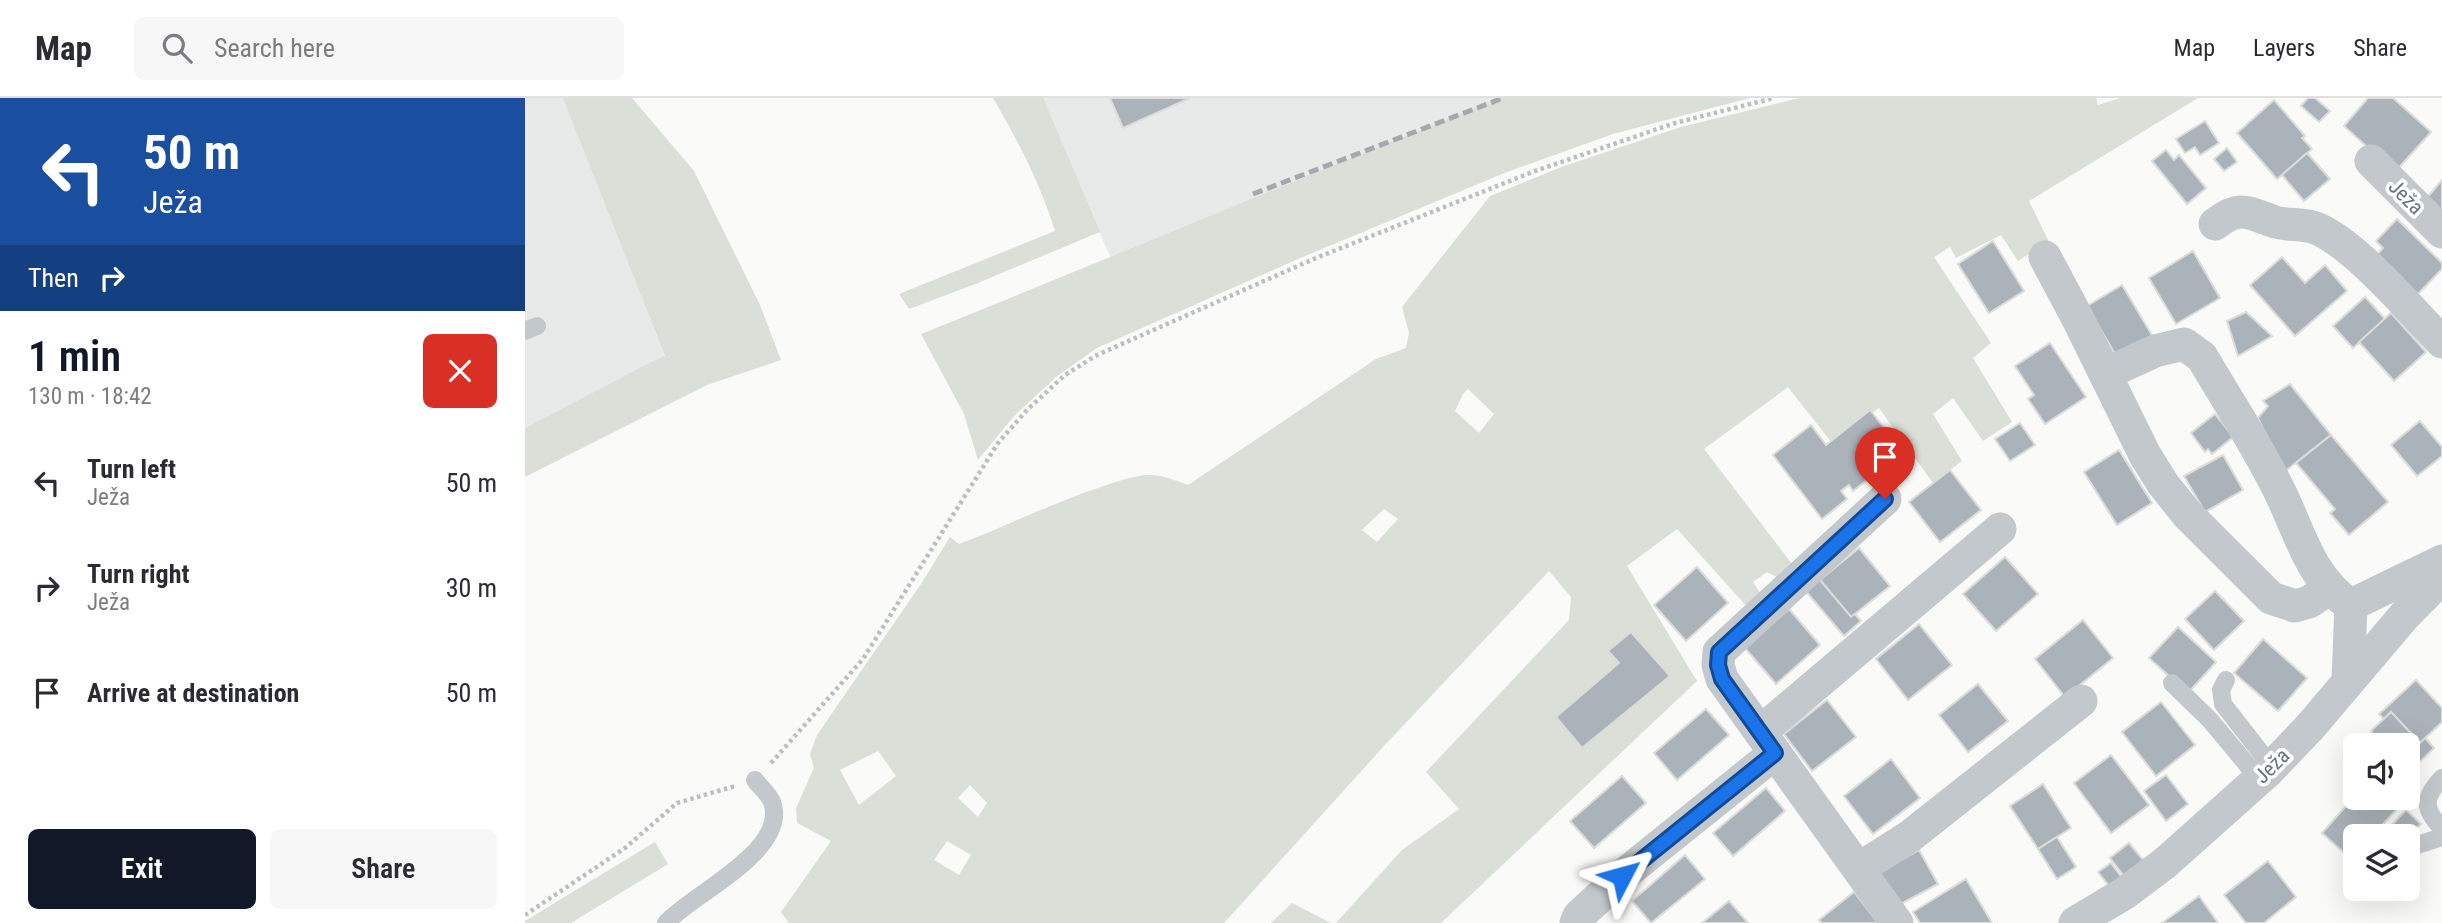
<!DOCTYPE html>
<meta charset="utf-8">
<style>
body{margin:0;font-family:"Roboto Condensed",sans-serif;background:#f7f7f7;color:#2b2b33;height:100vh;display:flex;flex-direction:column;font-size:26px;white-space:nowrap}
*{box-sizing:border-box;margin:0}
p{font-size:23px;color:#7c7c81}
.icon{flex:none;width:38px;height:38px;fill:none;stroke:currentColor;stroke-width:2;stroke-linecap:round;stroke-linejoin:round}
.map{position:relative;flex:1;overflow:hidden}
.details{display:flex;flex-direction:column;background:#fff;width:525px}
.details>*{flex:none}
.guide{background:#1a4fa0;color:#fff;overflow:hidden}
.buttons{position:absolute;left:1818px;top:635px;display:grid;gap:14px}
.buttons a{display:grid;place-items:center;width:77px;height:77px;border-radius:10px;background:#fff;box-shadow:0 7px 28px #0002;font-size:35px}
.pin{position:absolute;display:grid;place-items:center;width:60px;height:60px;color:#fff;margin:-72px -30px;border-radius:50% 50% 50% 0;rotate:-45deg;box-shadow:0 0 7px #0007}
.pin .icon{rotate:45deg}
.me{position:absolute;width:77px;margin:-38px;rotate:51deg;stroke-linejoin:round;filter:drop-shadow(0 0 5px #0008)}
.turn{display:flex;align-items:center;gap:24px;height:147px;padding:0 28px;font-size:32px}
.turn .icon{width:91px;height:91px;stroke-width:2.5}
.turn b{display:block;font-size:49px;line-height:60px}
.then{display:flex;align-items:center;height:66px;padding:0 28px;background:#0003;gap:14px;font-size:26px}
.round{display:grid;place-items:center;flex:none;width:74px;height:74px;border-radius:10px;background:#f7f7f7}
.summary{display:flex;align-items:center;justify-content:space-between;height:119px;padding:0 28px}
h1{font-size:42px;font-weight:600;line-height:52px;color:#111827}
.primary-button{display:flex;gap:14px;margin-top:auto;padding:14px 28px}
.primary-button a{flex:1;height:80px;border-radius:10px;background:#111827;color:#fff;font-size:28px;font-weight:600;line-height:80px;text-align:center}
.primary-button a+a{background:#f7f7f7;color:#2b2b33}
ul{padding:0;list-style:none}
li{display:flex;align-items:center;gap:21px;height:105px;padding:0 28px}
li div{flex:1}
li b{display:block;font-size:26px}
li em{font-style:normal}
header{display:flex;align-items:center;gap:42px;box-sizing:border-box;height:98px;padding:0 35px;background:#fff;border-bottom:2px solid #e1e1e2}
header strong{font-size:33px}
nav{display:flex;gap:38px;margin-inline-start:auto;font-size:24px}
.search{width:490px;height:63px;background:#f7f7f7;display:flex;align-items:center;gap:18px;box-sizing:border-box;padding:0 24px;border-radius:10px;color:#7c7c81;font-size:26px}
main{display:flex;flex:1;min-height:0}
.map>svg:first-child{display:block}
</style>
<header>
<strong>Map</strong>
<div class="search"><svg class="icon" aria-label="search" viewBox="0 0 24 24"><circle cx="10" cy="10" r="6"/><path d="M15 15l6 6"/></svg>Search here</div>
<nav><a>Map</a><a>Layers</a><a>Share</a></nav>
</header>
<main>
<section class="details">
<div class="guide">
<div class="turn"><svg class="icon" aria-label="left" viewBox="0 0 24 24"><path d="M17 20v-9H6M10 6l-5 5 5 5"/></svg><div><b>50 m</b>Ježa</div></div>
<div class="then">Then<svg class="icon" aria-label="right" viewBox="0 0 24 24"><path d="M7 20v-9h11M14 6l5 5-5 5"/></svg></div>
</div>
<div class="summary"><div><h1>1 min</h1><p>130 m · 18:42</p></div><a class="round" style="background:#d93025;color:#fff"><svg class="icon" aria-label="close" viewBox="0 0 24 24"><path d="M6 6l12 12M18 6L6 18"/></svg></a></div>
<ul>
<li><svg class="icon" aria-label="left" viewBox="0 0 24 24"><path d="M17 20v-9H6M10 6l-5 5 5 5"/></svg><div><b>Turn left</b><p>Ježa</p></div><em>50 m</em></li>
<li><svg class="icon" aria-label="right" viewBox="0 0 24 24"><path d="M7 20v-9h11M14 6l5 5-5 5"/></svg><div><b>Turn right</b><p>Ježa</p></div><em>30 m</em></li>
<li><svg class="icon" aria-label="arrive" viewBox="0 0 24 24"><path d="M6 21V4h12l-3 4 3 4H6"/></svg><div><b>Arrive at destination</b></div><em>50 m</em></li>
</ul>
<div class="primary-button"><a>Exit</a><a>Share</a></div>
</section>
<div class="map">
<svg width="1917" height="825" viewBox="0 0 1917 825">
<rect width="100%" height="100%" fill="#fafaf8"/>
<!-- built -->
<g fill="#e8e9e9">
<path d="M0,0H39L140,259L118,268L0,330Z"/>
<path d="M516,0H1003L588,165Z"/>
</g>
<!-- green -->
<g fill="#dadfd7" fill-rule="evenodd">
<path d="M38,0H107L169,73L235,207L256,262L182,287L0,379V330L118,268L140,258Z"/>
<path d="M468,0H518L575,134L453,185L384,211L374,196L530,133C515,85 493,43 468,0Z"/>
<path d="M976,0H1225L1088,36L982,74L773,161L572,250L531,279L489,318L453,362L439,316L396,236C590,158 782,77 976,0Z"/>
<path d="M1274,0H1571L1573,7L1595,0H1673L1504,103L1524,144L1493,163L1476,137L1431,160L1425,149L1409,159L1466,245L1448,260L1487,324L1458,343L1428,300L1408,316L1437,363L1408,385L1354,310L1307,345L1263,289L1179,351L1274,475L1263,485L1242,474L1228,484L1239,501L1224,511L1152,431L1102,468L1172,583L916,825H811L877,752L934,711L901,674L1044,522L1046,499L1024,473L859,648L699,825H264L256,814L306,743L272,725L271,710L289,670L285,656L292,637L396,486L425,439L434,446C478,429 520,409 564,393C582,387 603,379 621,377C636,376 650,382 663,387L851,261L881,250L884,235L877,209L965,98L1039,68L1156,29ZM943,291L969,316L954,335L930,313L938,296ZM859,411L873,421L852,444L837,432ZM353,653L371,678L334,707L315,672ZM445,687L462,705L453,719L433,700ZM422,743L446,757L434,777L409,762Z"/>
<path d="M130,744L143,766L46,825H0V823Z"/>
<path d="M767,805L806,825H746Z"/>
</g>
<!-- building -->
<g fill="#aab3b9" stroke="#dcdcda" stroke-width="2">
<path d="M585,0H665L598,30Z"/>
<path d="M1783,0H1790L1805,13L1794,24L1776,8Z"/>
<path d="M1843,0H1868L1906,34L1870,74L1819,28Z"/>
<path d="M1749,2L1780,38L1777,40L1787,51L1752,81L1712,35Z"/>
<path d="M1680,23L1694,45L1675,57L1670,49L1660,55L1651,41Z"/>
<path d="M1702,50L1712,64L1699,73L1689,61Z"/>
<path d="M1641,52L1649,62L1654,57L1681,90L1662,106L1627,63Z"/>
<path d="M1782,55L1805,81L1779,103L1757,77Z"/>
<path d="M1917,82V115L1901,101Z"/>
<path d="M1872,121L1917,165V171L1890,199L1849,160L1858,150L1851,143Z"/>
<path d="M1468,143L1499,193L1464,215L1433,166Z"/>
<path d="M1668,153L1695,200L1651,226L1624,180Z"/>
<path d="M1757,159L1780,185L1800,167L1822,193L1770,238L1725,187Z"/>
<path d="M1597,187L1628,239L1593,261L1562,208Z"/>
<path d="M1840,199L1860,221L1828,250L1808,228Z"/>
<path d="M1721,214L1747,238L1713,258L1702,223Z"/>
<path d="M1866,215L1901,254L1869,283L1834,244Z"/>
<path d="M1525,245L1561,299L1520,326L1503,301L1509,297L1490,268Z"/>
<path d="M1765,286L1806,337L1759,374L1733,320L1743,308L1738,303Z"/>
<path d="M1345,312L1368,341L1364,344L1376,360L1354,377L1351,375L1328,393L1324,387L1316,393L1322,401L1297,421L1248,357L1286,327L1301,347Z"/>
<path d="M1690,316L1708,339L1687,356L1683,351L1680,354L1666,335Z"/>
<path d="M1895,323L1917,349V358L1892,378L1866,347Z"/>
<path d="M1495,325L1510,347L1485,363L1470,341Z"/>
<path d="M1806,337L1863,404L1824,437L1805,415L1810,411L1771,365Z"/>
<path d="M1594,352L1627,405L1592,427L1559,374Z"/>
<path d="M1698,357L1718,392L1680,414L1659,378Z"/>
<path d="M1425,372L1456,412L1415,444L1384,404Z"/>
<path d="M1334,450L1365,488L1326,519L1295,482Z"/>
<path d="M1480,459L1513,496L1471,533L1438,496Z"/>
<path d="M1172,469L1203,505L1161,543L1129,507Z"/>
<path d="M1295,482L1326,519L1330,516L1336,523L1319,538L1279,491Z"/>
<path d="M1690,493L1719,523L1689,552L1660,521Z"/>
<path d="M1264,511L1295,547L1251,586L1220,550Z"/>
<path d="M1558,522L1588,560L1540,599L1510,561Z"/>
<path d="M1394,526L1427,567L1383,602L1351,561Z"/>
<path d="M1653,529L1691,564L1663,595L1624,560Z"/>
<path d="M1106,534L1145,578L1057,650L1031,619L1094,565L1083,553Z"/>
<path d="M1738,541L1782,580L1753,613L1709,575Z"/>
<path d="M1891,582L1917,610V624L1895,645L1866,614L1859,621L1854,616Z"/>
<path d="M1453,586L1483,623L1443,654L1414,617Z"/>
<path d="M1302,602L1331,639L1287,673L1259,636Z"/>
<path d="M1636,604L1670,647L1631,678L1597,634Z"/>
<path d="M1181,611L1204,637L1152,682L1129,655Z"/>
<path d="M1866,614L1895,645L1900,640L1909,650L1884,674L1883,648H1860L1846,633Z"/>
<path d="M1586,657L1624,707L1586,735L1549,685Z"/>
<path d="M1366,661L1395,700L1348,736L1319,698Z"/>
<path d="M1641,677L1663,706L1641,723L1619,693Z"/>
<path d="M1097,678L1121,705L1069,750L1045,723Z"/>
<path d="M1518,686L1546,730L1513,751L1485,708Z"/>
<path d="M1241,690L1260,713L1208,758L1188,735Z"/>
<path d="M1830,698L1861,700L1872,711L1847,738H1830V756L1826,761L1797,735Z"/>
<path d="M1881,712L1896,726L1883,739L1870,738L1863,731Z"/>
<path d="M1532,739L1551,769L1532,781L1513,751Z"/>
<path d="M1604,745L1619,763L1599,778L1585,760Z"/>
<path d="M1394,752L1413,786L1372,808L1354,774Z"/>
<path d="M1160,757L1180,781L1126,825L1107,803Z"/>
<path d="M1743,763L1771,799L1739,825H1721L1699,797Z"/>
<path d="M1586,765L1597,780L1585,789L1573,774Z"/>
<path d="M1441,781L1467,825H1395L1388,814Z"/>
<path d="M1329,794L1353,825H1297L1294,822Z"/>
<path d="M1674,798L1693,825H1637Z"/>
<path d="M1204,803L1223,825H1177Z"/>
</g>
<g fill="none" stroke-linecap="round" stroke-linejoin="round">
<!-- path -->
<g stroke="#bbbfc2" stroke-width="4.5" stroke-dasharray="3.5 3.5" stroke-linecap="butt">
<path d="M246,665L338,561L473,345L502,312L540,277L572,257L791,160L1010,73L1150,25L1249,0"/>
<path d="M0,817L100,750L152,705L210,688"/>
</g>
<!-- lane -->
<g stroke="#c3c8cc" stroke-width="18">
<path d="M0,233L12,228"/>
<path d="M1701,582L1696,592L1698,606L1747,669"/>
<path d="M1647,585L1685,622L1734,681"/>
<path d="M1917,680C1898,700 1898,711 1917,730"/>
<path d="M1883,750L1917,739"/>
<path d="M141,825C167,796 265,752 247,704C244,696 235,689 230,682"/>
</g>
<!-- street -->
<g stroke="#c3c8cc" stroke-width="33">
<path d="M1846,63L1917,134"/>
<path d="M1690,126C1716,106 1723,115 1750,124C1764,128 1780,125 1793,131C1833,149 1885,212 1917,244"/>
<path d="M1520,159L1552,219L1620,357L1638,386L1662,416L1746,500L1770,508L1784,504L1804,491"/>
<path d="M1580,276L1630,253L1659,246L1677,259C1702,302 1731,345 1753,390C1774,431 1785,482 1826,507L1917,463"/>
<path d="M1360,401L1194,554L1193,567L1197,581L1372,825"/>
<path d="M1823,582L1826,507"/>
<path d="M1235,634L1475,431"/>
<path d="M1335,770L1384,739L1556,603"/>
<path d="M1051,825L1054,818L1097,778L1250,655"/>
<path d="M1550,825L1600,795L1640,765L1742,674L1785,629L1880,517L1917,480"/>
</g>
<!-- rail -->
<path stroke="#a2aab0" stroke-width="5" stroke-dasharray="10 5" stroke-linecap="butt" d="M728,96L978,0"/>
</g>
<g fill="none" stroke-linecap="round" stroke-linejoin="round">
<defs>
<path id="route" d="M1097,778L1250,655L1197,581L1193,567L1194,554L1360,401"/>
</defs>
<!-- route casing -->
<use href="#route" stroke="#114b97" stroke-width="18"/>
<!-- route -->
<use href="#route" stroke="#1a73e8" stroke-width="12"/>
</g>
<g text-anchor="middle" dominant-baseline="central" stroke-width="7" stroke-linejoin="round" paint-order="stroke">
<!-- street labels -->
<g font-size="21" fill="#657683" stroke="#fff">
<text transform="translate(1881 99) rotate(45)">Ježa</text>
<text transform="translate(1747 668) rotate(-45)">Ježa</text>
</g>
</g>
</svg>
<div class="buttons">
<a><svg class="icon" aria-label="sound" viewBox="0 0 24 24"><path d="M4 9h4l5-4v14l-5-4H4zM17 9q2 3 0 6"/></svg></a>
<a><svg class="icon" aria-label="layers" viewBox="0 0 24 24"><path d="M12 4l9 5-9 5-9-5zM3 14l9 5 9-5"/></svg></a>
</div>
<div class="pin" style="left:1360px;top:401px;background:#d93025"><svg class="icon" aria-label="arrive" viewBox="0 0 24 24"><path d="M6 21V4h12l-3 4 3 4H6"/></svg></div>
<svg class="me" style="left:1097px;top:778px" viewBox="-20 -20 40 40"><path d="M0-17L14 15 0 8-14 15z" fill="#1a73e8" stroke="#fff" stroke-width="4"/></svg>
</div>
</main>
